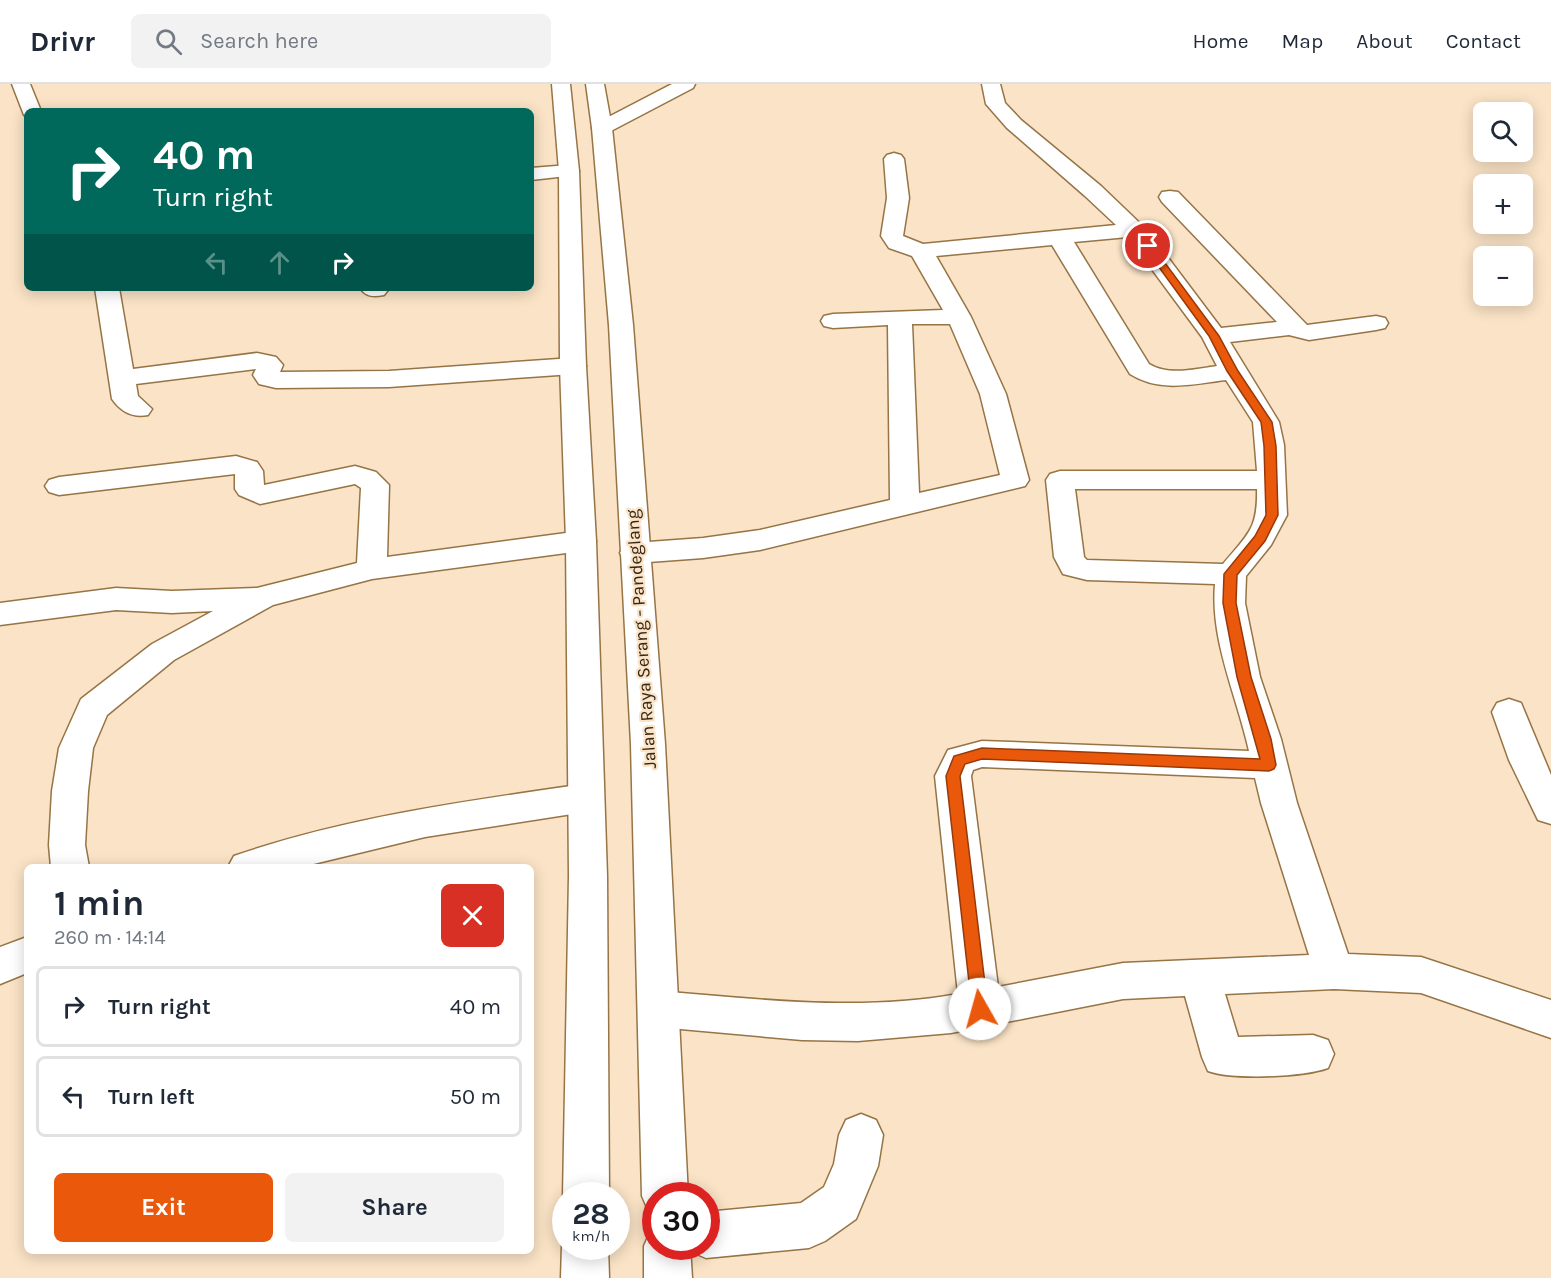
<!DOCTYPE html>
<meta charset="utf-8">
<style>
body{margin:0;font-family:Karla,sans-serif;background:#f2f2f3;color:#1f2937;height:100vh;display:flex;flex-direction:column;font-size:22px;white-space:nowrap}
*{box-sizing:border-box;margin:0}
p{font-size:20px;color:#747a83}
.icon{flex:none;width:33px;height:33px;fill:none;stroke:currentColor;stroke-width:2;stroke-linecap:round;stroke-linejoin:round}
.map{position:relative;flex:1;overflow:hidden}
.drawer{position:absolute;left:24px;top:780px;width:510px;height:390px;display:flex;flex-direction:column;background:#fff;border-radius:9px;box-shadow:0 3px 15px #0003}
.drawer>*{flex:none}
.top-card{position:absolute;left:24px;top:24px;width:510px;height:183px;border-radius:9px;box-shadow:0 3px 15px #0003;background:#00695c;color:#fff;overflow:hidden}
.tools{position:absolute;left:1473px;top:18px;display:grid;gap:12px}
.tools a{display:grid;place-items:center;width:60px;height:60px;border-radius:9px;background:#fff;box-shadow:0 3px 15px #0003;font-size:30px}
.speed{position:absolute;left:552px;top:1098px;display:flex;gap:12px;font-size:30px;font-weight:700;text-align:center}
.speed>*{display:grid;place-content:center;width:78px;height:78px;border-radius:50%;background:#fff;box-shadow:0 3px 15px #0003;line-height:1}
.speed small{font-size:15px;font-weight:400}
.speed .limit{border:9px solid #d22;background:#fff;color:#111}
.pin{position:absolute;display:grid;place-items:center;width:51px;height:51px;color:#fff;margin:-26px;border:3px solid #fff;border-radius:50%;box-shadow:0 2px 6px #0007}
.me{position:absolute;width:66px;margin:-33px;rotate:353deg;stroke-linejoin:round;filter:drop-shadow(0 0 4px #0008)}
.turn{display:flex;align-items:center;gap:21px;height:126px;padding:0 30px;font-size:27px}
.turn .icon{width:78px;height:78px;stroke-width:2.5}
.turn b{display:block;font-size:42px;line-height:51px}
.lanes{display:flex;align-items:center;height:57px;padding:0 30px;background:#0003;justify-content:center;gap:30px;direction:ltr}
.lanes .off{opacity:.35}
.round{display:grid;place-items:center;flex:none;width:63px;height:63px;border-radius:9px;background:#f2f2f3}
.summary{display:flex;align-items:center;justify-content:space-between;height:102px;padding:0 30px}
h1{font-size:36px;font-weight:700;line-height:45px}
.button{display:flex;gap:12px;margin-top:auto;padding:12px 30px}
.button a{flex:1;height:69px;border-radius:9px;background:#ea580c;color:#fff;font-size:24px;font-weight:700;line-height:69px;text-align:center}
.button a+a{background:#f2f2f3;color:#1f2937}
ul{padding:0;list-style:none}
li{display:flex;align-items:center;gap:18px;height:81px;margin:0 12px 9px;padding:0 18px;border:3px solid #e0e1e3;border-radius:9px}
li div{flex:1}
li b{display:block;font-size:22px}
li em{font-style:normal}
header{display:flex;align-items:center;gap:36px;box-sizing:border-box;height:84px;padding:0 30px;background:#fff;border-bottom:2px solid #e0e1e3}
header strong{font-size:28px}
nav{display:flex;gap:33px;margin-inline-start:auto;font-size:21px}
.search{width:420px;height:54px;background:#f2f2f3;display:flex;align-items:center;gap:15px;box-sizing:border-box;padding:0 21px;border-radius:9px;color:#747a83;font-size:22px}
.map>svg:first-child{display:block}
</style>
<header>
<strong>Drivr</strong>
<div class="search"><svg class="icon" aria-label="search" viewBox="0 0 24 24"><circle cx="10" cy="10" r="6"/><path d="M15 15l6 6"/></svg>Search here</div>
<nav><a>Home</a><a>Map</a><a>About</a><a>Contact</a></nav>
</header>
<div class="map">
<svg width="1551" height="1194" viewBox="0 0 1551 1194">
<rect width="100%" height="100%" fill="#fae3c6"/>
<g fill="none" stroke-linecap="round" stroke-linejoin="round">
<defs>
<g id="minor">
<path d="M12,0H30L41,27H27V32L24,31Z"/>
<path d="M672,0H695L693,4L609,48H595L592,44L595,40Z"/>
<path d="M982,0H1000L1005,19L1021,36L1101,102L1148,147L1221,244L1277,238L1162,118L1159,113L1162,108L1170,107L1178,108L1307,241L1376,232L1385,234L1388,239L1385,244L1376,246L1309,256L1289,251L1230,258L1279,338L1284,361L1287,431L1271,461L1246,492L1245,519L1260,593L1281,655L1297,719L1348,870L1421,873L1551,916V954L1421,909L1334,905L1225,910L1238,953L1313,951L1328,956L1334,970L1328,984C1303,993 1233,996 1208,987L1202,973L1185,912L1123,915L951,949L858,957L802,956L658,943L644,938L638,925L644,912L658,907C756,915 860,928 958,910L935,692L948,666L982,657L1249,667C1237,612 1210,557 1215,500L1087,496L1063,490L1054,473L1046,396L1050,390L1060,387H1257L1253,338L1226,296C1193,300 1160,309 1130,290L1052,161L936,172L971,233L1006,310L1029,396L1025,402L760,466L703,474L635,479L624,476L620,469L624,462L635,459L703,454L760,446L890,416L888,241L833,244L824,242L821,237L824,232L833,230L943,226L912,172L889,164L881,152L887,114L884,75L887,71L894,69L901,71L904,75L909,114L903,152L923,160L1116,141L1085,112L1007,44L986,20ZM1128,153L1202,253L1217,282C1195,285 1169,292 1149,280L1074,158ZM912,240H950L980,310L1000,391L919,409ZM1075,405H1257C1258,445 1248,450 1223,480L1087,476L1084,473ZM982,683L1255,694L1261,719L1309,871L1123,879L998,903L971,692L973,686Z"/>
<path d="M569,81L576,83L579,87L576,91L531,96V84Z"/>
<path d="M95,204H119L133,285L257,269L276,273L283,281L280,288L389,287L573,274L582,277L586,282L582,287L573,290L389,303L276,304L259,300L253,291L256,285L136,300L138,312L152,325L148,331C133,334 121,328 112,315Z"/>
<path d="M360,204H386L388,206L384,211C374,213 366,213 360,204Z"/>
<path d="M236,372L257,378L263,387L264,401L355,382L376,388L389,401L387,473L581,447L591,450L596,457L591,464L581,467L372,495L273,521L174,576L107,631L93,664L88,707L85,761L89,783H51L49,761L52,707L59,664L81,615L152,560L213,527L172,529L116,526L0,541V519L116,504L172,507L257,504L357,479L361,404L355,400L260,420L239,411L235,405V390L59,411L49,408L45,402L49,396L59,393Z"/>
<path d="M1509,615L1521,619L1551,691V740L1538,736L1509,676L1492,628L1497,619Z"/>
<path d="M585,700L598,704L603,714L598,724L585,728L425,753L301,783H228L234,772C347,733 467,717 585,700Z"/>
<path d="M27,853V889L0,900V863Z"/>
<path d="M861,1030L876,1036L883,1051L878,1082L856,1135L825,1157L809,1164L706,1174L690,1167L688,1162H706V1128L801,1119L824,1103L834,1080L839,1051L846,1036Z"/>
</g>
<g id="highway">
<path d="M552,0H570L579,87L586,282L596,457L607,792L609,1112H566V1117L563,1112L569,792L566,457L560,282L559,87Z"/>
<path d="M586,0H604L612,44L633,241L665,660L688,1112H656V1131L649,1128L642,1112L631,660L609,241L592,44Z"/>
<path d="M656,1144V1162H690L692,1194H644V1162L651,1146Z"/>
<path d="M566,1153V1162H608L609,1194H561L562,1162Z"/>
</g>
</defs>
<!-- minor casing -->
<use href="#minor" stroke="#967445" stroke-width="3"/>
<!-- highway casing -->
<use href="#highway" stroke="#967445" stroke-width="3"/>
<!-- minor -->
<use href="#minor" fill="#fff" fill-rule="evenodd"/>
<!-- highway -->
<use href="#highway" fill="#fff" fill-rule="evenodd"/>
</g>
<!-- route -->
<path fill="#ea580c" stroke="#983908" stroke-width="1.5" d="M1145,160H1151L1219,252L1238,287L1272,338L1276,362L1278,431L1265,457L1237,491L1236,519L1251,593L1271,655L1276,681L1274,685L1269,687L982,675L965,680L960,692L988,925L986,930L980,932L974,930L972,925L946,692L954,672L982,664L1260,675L1237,593L1223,519L1224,490L1255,452L1266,431L1264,362L1261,338L1227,287L1209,252L1145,164Z"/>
<g text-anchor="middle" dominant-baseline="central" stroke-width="4.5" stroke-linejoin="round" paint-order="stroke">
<!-- street labels -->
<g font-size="18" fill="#362714" stroke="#fae3c6">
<text transform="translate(641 555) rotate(-94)">Jalan Raya Serang - Pandeglang</text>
</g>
</g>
</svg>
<div class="tools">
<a><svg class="icon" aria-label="search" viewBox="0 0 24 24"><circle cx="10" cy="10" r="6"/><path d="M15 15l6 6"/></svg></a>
<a>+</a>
<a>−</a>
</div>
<div class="speed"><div>28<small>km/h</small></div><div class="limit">30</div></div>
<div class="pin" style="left:1148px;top:162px;background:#d93025"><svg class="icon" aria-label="arrive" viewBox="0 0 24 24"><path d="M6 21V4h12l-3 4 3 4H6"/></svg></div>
<svg class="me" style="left:980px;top:925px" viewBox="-20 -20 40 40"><circle r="19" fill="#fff"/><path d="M0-13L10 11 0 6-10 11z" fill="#ea580c"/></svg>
<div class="top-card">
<div class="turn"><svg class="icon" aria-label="right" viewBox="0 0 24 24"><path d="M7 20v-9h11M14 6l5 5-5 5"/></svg><div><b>40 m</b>Turn right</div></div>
<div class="lanes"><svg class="icon off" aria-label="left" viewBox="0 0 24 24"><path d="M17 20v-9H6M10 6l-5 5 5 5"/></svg><svg class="icon off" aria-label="ahead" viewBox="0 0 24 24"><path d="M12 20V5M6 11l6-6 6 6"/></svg><svg class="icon" aria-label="right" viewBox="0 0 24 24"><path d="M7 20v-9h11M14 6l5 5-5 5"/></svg></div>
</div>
<section class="drawer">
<div class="summary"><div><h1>1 min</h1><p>260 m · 14:14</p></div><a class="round" style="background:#d93025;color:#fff"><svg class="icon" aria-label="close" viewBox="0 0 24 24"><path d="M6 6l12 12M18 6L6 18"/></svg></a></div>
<ul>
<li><svg class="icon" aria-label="right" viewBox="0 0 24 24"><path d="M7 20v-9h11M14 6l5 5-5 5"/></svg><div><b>Turn right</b></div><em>40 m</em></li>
<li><svg class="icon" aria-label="left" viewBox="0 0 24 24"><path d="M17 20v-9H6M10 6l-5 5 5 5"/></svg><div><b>Turn left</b></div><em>50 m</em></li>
</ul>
<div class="button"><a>Exit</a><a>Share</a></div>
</section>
</div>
